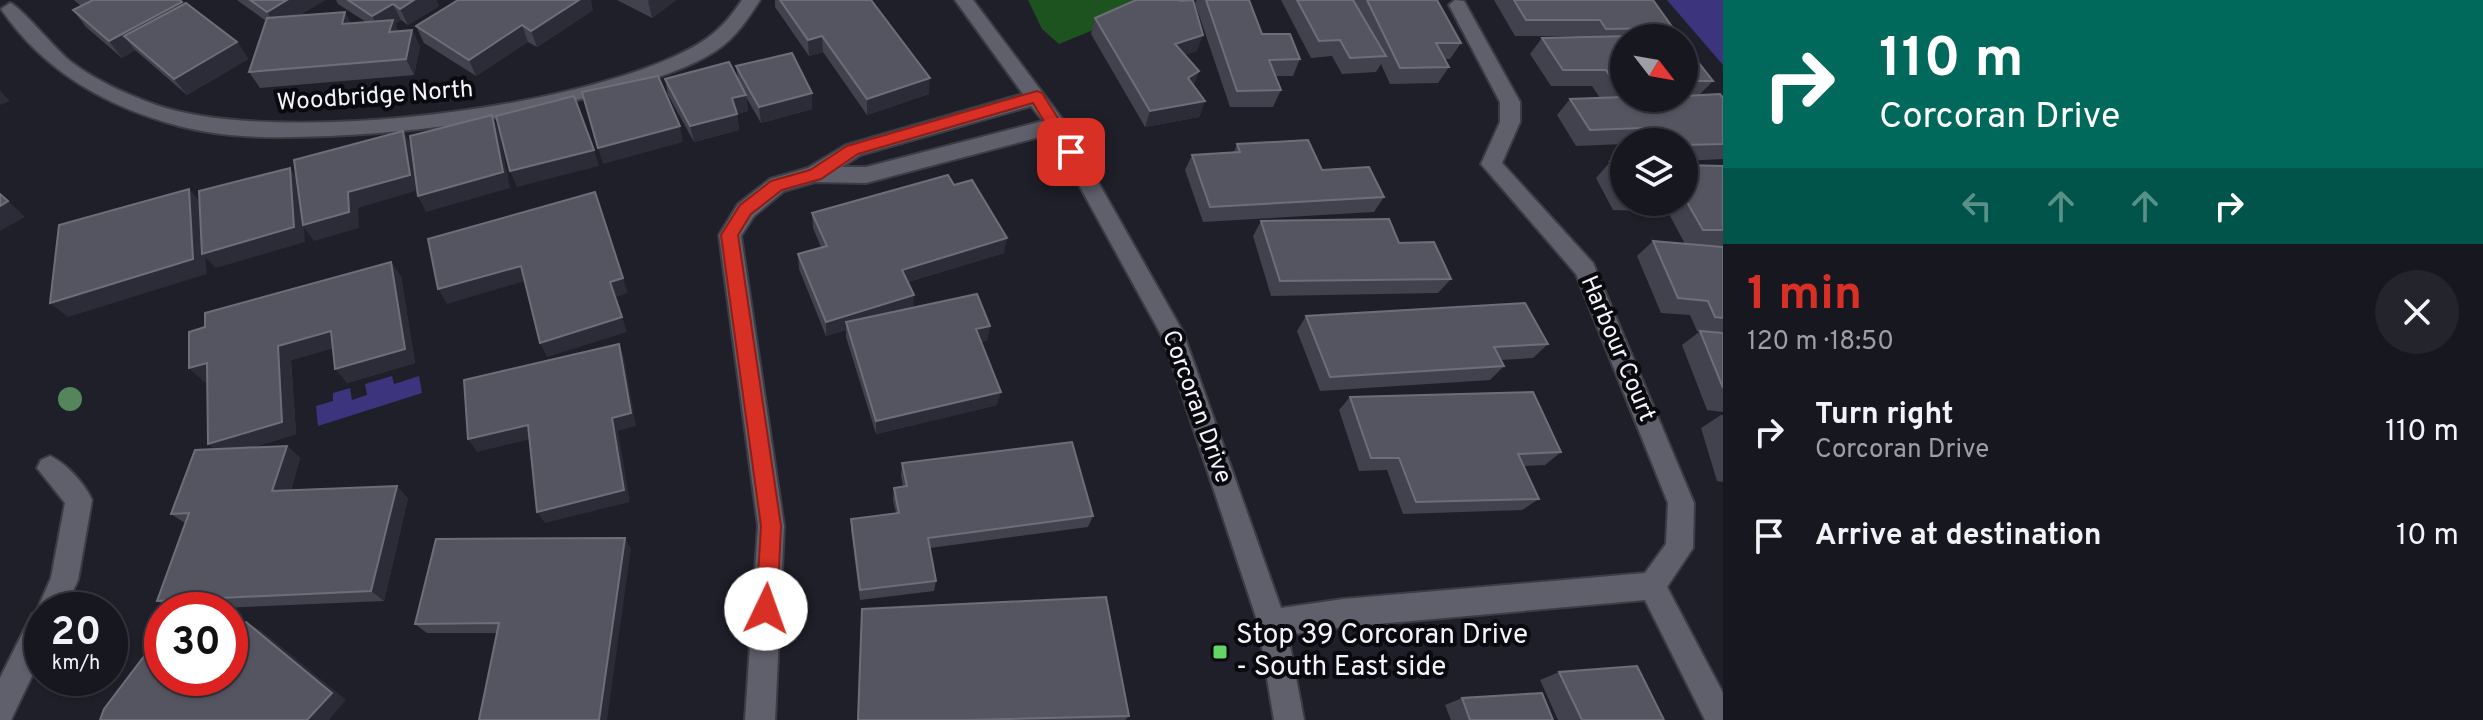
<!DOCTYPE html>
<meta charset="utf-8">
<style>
body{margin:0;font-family:Overpass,sans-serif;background:#24242d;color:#f1f3f6;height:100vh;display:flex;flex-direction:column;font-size:30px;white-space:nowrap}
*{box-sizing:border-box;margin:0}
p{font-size:26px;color:#9e9fa5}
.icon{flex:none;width:44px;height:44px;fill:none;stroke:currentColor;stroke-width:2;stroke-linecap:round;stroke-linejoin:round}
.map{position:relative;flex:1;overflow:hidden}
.sheet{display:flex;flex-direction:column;background:#171720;width:760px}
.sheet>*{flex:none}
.guide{background:#00695c;color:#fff;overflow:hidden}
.needle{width:52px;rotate:121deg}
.fabs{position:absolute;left:1610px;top:24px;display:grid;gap:16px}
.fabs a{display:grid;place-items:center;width:88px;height:88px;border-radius:50%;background:#171720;box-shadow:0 2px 6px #0004,0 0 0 2px #36363e;font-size:40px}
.speed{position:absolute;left:24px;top:592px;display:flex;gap:16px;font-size:40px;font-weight:700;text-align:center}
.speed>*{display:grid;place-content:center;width:104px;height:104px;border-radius:50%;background:#171720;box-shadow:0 2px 6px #0004,0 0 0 2px #36363e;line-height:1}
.speed small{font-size:20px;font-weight:400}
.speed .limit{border:12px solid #d22;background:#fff;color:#111}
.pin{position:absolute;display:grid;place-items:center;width:68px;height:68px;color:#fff;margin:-34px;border-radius:16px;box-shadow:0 4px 12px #0006}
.me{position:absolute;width:88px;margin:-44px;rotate:3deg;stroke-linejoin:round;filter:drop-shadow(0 0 6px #0008)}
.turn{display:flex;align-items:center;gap:28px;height:168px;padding:0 24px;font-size:36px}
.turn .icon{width:104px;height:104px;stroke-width:2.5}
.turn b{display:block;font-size:56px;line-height:68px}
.lanes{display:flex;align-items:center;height:76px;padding:0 24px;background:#0003;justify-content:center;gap:40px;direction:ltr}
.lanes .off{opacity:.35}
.round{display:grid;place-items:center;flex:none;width:84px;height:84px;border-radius:42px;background:#24242d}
.summary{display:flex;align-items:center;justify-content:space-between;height:136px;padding:0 24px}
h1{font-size:48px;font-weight:700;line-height:60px;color:#d93025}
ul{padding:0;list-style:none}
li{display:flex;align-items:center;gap:24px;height:104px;padding:0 24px}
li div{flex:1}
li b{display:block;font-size:30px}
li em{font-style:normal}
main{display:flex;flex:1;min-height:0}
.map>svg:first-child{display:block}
</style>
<main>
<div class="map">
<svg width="1723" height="720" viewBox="0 0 1723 720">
<rect width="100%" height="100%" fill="#1f1f2a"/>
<!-- green -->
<path fill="#1c531e" d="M1028,0H1167L1059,44L1042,29Z"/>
<!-- water -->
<g fill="#3c347c">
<path d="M1667,0H1723V65Z"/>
<path d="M392,376L394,384L419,376L422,393L318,426L316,406L333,401V393L350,388L352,400L367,395L365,384Z"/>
</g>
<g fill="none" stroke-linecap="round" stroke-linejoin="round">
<defs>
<g id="minor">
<path d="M742,0H760C748,19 736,37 717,50C685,71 646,81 610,91C518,118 425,132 329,136C279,138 228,139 179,126C107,107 43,71 1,9L10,3C20,6 56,50 70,61C96,81 126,94 156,105C276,147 592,109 700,43C718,32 731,17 742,0Z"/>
<path d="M955,0H973L1063,120L1183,332L1281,608L1343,599L1645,573L1666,544L1668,503L1576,274L1481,164L1500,122V102L1449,5L1455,0L1464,1L1520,102V122L1502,163L1593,263L1694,503L1693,548L1667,587L1723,693V720H1705L1645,600L1343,627L1288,635L1304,720H1274L1258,623L1164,340L1051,134L866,183L815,182L784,191L754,216L741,236L784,526L775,720H745L758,526L719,235L738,204L770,179L808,168L846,145L1023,94ZM1031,106L1043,121L866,167H842L860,155Z"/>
<path d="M50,456C66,463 85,484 92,500L78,580L64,610H42V655L11,720H0V678L32,614L36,612L51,578L65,503L37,468L41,460Z"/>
</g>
</defs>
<!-- minor casing -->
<use href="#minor" stroke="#3c3c45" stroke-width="4"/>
<!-- minor -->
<use href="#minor" fill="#60606c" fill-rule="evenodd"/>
</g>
<!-- trees -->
<circle fill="#55855a" cx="70" cy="399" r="12"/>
<!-- wall -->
<g fill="#42424e">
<path d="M74,0H180L184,4L237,42L248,59L187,95L135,50L122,58L86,27L73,10L81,6Z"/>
<path d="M237,0H325L298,16L345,12L351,24L366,22L338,4L336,0H436L439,6L408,25L401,20L395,24L398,31L412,30L420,47L414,75L260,88L249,72L266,21Z"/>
<path d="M617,0H676L652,18Z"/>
<path d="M775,0H871L929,94L867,115L823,52L809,56L775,7Z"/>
<path d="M1197,0H1249L1262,34L1300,59L1293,76H1275L1281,90L1273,107H1230L1195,3Z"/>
<path d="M1281,0H1437L1461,43L1450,59H1445L1449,67L1438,83L1390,84L1381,64L1376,72L1342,74L1332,56L1311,58Z"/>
<path d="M1494,0H1653L1673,28L1667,35L1624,38V98H1684V44L1713,81L1699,95L1723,98V159L1684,161V142H1624V144L1576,146L1557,115L1570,99L1600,98L1592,86H1551L1530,54L1542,38L1587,36H1515Z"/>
<path d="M593,10L537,47L528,42L476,76L424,43L416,26Z"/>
<path d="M1095,18L1197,51L1184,55L1199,71L1193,86L1205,101L1199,117L1145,127L1091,34Z"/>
<path d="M736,66L812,109L761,123L746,97L748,111L737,114L739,130L694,142L668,95L665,79H738Z"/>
<path d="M1237,144L1322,170L1384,197L1374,212L1203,222L1185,170L1192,155L1234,152Z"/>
<path d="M1610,162L1624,163V202H1684V165L1723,166V246L1704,245L1723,247V412L1707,410L1682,345L1699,332L1697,331L1690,315L1661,313L1637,256L1653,241L1685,244L1668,212L1613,210L1596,178Z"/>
<path d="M954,185L1004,253L908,282L913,308L990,326L987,340L981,342L997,405L876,434L846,337V330L826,336L799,269L798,254L821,247L813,228L812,213Z"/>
<path d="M1261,221L1451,279L1438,293L1271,296L1253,236Z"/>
<path d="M391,262L401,277L415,363L347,383L333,348L291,360L296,434L254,447L287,446L300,458L291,490L408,498L384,601L174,610L157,601L185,523L171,514L214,449L207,381L204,382L205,327Z"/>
<path d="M1306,316L1548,344L1533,358L1501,360L1504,366L1490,380L1320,391L1297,331Z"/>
<path d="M1350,397L1561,452L1545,465L1524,466L1539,499L1522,510L1403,514L1387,470L1359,471L1339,410Z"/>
<path d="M1721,415H1723V482L1717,481L1701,428Z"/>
<path d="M902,463L1093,516L1088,527L930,548L936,581L934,591L860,600L851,530V519L896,513L893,500L894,488L903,486L901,475Z"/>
<path d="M631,549L497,633H427L415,624Z"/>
<path d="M1559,672L1664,720H1558L1540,680Z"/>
<path d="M1462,698L1553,720H1451L1445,705Z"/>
<path d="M1129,716L1125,720H858Z"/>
</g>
<!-- shaded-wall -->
<g fill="#2c2c38">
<path d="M287,0H325L277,28L267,12Z"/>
<path d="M414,0H436L439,6L408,25L400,9Z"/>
<path d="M579,0H591L593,10L537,47L531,31Z"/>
<path d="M650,0H676L652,18L648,1Z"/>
<path d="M182,2L193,18L124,36L135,50L122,58L109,41Z"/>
<path d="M393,4L401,20L395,24L401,36L381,32L372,16Z"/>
<path d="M345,12L354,29L342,24Z"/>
<path d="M522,25L528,42L476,76L469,60Z"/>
<path d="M412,30L420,47L414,75L406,59Z"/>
<path d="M1203,35L1197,51L1169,60L1175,44Z"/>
<path d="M822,36L823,52L809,56L808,40Z"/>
<path d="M237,42L248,59L187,95L174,79Z"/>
<path d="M1199,71L1193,88L1188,78Z"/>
<path d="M930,78L929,94L867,115V99Z"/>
<path d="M0,90L10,101L0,105Z"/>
<path d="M812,93V109L761,123L759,107Z"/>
<path d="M746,95L748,111L737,114L739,130L694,142L690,126L732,98Z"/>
<path d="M1205,101L1199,117L1145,127L1150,111Z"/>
<path d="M492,115L499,131L510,188L426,212L418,196Z"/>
<path d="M680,126L683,142L603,164L598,148Z"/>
<path d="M403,131L412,146L419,190L358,208L359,228L314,241L304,228L305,242L216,268L205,257L207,274L68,317L50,303L189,189L202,204L290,168L301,183L348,192Z"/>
<path d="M594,150L599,166L517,187L510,171Z"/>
<path d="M595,192L628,293L616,297L627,332L547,357L540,343L610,282Z"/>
<path d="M0,193L25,217L0,231Z"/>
<path d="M1007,238L1004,253L901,284L902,270Z"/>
<path d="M391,262L401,277L415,363L347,383L335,369Z"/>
<path d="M521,266L528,280L447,304L438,289Z"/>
<path d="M914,295L913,310L846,322V330L826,336V322Z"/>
<path d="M990,326L987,340L973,343L976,329Z"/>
<path d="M331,331L343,345L291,360L296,434L223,457L208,444L278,346Z"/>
<path d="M619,344L624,358L636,426L618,431L630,502L545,523L537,512L612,418Z"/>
<path d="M207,363L222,376L204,382L189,368Z"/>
<path d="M1001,392L997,405L876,434V421Z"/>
<path d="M528,425L535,438L477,452L468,439Z"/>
<path d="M287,446L300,458L287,503L272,491Z"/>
<path d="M397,486L408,498L384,601L371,591Z"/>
<path d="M625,538L631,549L607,720H599Z"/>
<path d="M246,622L262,631L346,700L329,720H307Z"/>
</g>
<!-- building -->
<g fill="#555561" stroke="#6e6e79" stroke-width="2">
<path d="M93,0H180L182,2L109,41L73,10Z"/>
<path d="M250,0H287L267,12Z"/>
<path d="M348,0H414L400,9L393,4L372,16Z"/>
<path d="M458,0H579L531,31L522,25L469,60L416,26Z"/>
<path d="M780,0H871L930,78L867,99L822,36L808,40Z"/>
<path d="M1136,0H1179L1181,1L1193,0L1203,35L1175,44L1199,71L1188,78L1205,101L1150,111L1095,18Z"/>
<path d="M1206,0H1249L1262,34H1290L1300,59L1269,60L1281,90L1237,91Z"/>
<path d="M1297,0H1353L1386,56L1350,58L1340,40L1319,41Z"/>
<path d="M1367,0H1437L1461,43H1436L1449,67L1400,68Z"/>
<path d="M1514,0H1653L1673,28L1606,29L1600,20H1526Z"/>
<path d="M186,3L237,42L174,79L124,36Z"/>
<path d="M345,12L342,24L393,20L389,32L412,30L406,59L249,72L267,18Z"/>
<path d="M1677,35L1680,38H1624V82H1614L1606,70H1563L1542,38Z"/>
<path d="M1684,44L1713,81H1684Z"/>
<path d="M792,53L812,93L759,107L736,66Z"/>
<path d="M729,62L746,95L732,98L737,114L690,126L665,79Z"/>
<path d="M658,76L680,126L598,148L582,92Z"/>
<path d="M1720,94L1723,98V144L1684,145V142H1652L1642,128L1590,130L1570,99L1624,97L1684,98V96Z"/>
<path d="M574,96L594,150L510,171L496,116Z"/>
<path d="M492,115L503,172L418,196L410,136Z"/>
<path d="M403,131L410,175L348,192L349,212L303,225L294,160Z"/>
<path d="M1308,140L1322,170L1369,167L1384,197L1210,207L1192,155L1240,152L1237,144Z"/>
<path d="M1610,162L1624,163V188Z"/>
<path d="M1684,165L1723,166V230H1703L1684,197Z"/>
<path d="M290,168L294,227L202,254L199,191Z"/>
<path d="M948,175L954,185L972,180L1007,238L902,270L914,295L826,322L798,254L827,246L812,213Z"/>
<path d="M189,189L193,259L50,303L59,225Z"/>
<path d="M595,192L623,278L610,282L622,317L540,343L521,266L438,289L428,239Z"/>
<path d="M0,194L8,201L0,206Z"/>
<path d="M1389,219L1399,243L1434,242L1451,279L1280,281L1261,221Z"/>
<path d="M1653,241L1723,247V318L1715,317L1708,301L1678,298Z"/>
<path d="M391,262L405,349L335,369L331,331L278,346L282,422L208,444L207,363L189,368V332L205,327V313Z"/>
<path d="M977,294L990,326L976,329L1001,392L876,421L846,322Z"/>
<path d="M1525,303L1548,344L1494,347L1504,366L1330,377L1306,316Z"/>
<path d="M1700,331L1723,333V388Z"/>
<path d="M619,344L631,413L612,418L624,490L537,512L528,425L468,439L464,380Z"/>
<path d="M1533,392L1561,452L1518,454L1539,499L1416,502L1399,458H1371L1350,397Z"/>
<path d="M1072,442L1093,516L928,538L936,581L860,590L851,519L899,513L894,488L907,486L902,463Z"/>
<path d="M287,446L272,491L397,486L371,591L157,601L189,513L171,514L195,450Z"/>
<path d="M625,538L599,720H479L499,623L415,624L436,539Z"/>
<path d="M1106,597L1129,716L968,720H858L862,609Z"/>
<path d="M246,622L332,693L307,720H100L104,709L145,655L162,663V678H230V639Z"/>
<path d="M1637,666L1664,720H1582L1559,672Z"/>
<path d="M1542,693L1553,720H1470L1462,698Z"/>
</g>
<!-- route -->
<path fill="#d93025" stroke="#8d1f18" stroke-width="2" d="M1037,91L1042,93L1077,148V156H1065L1033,103L858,154L821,179L782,190L751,214L738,235L781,526L777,609L774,616L766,619L759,616L756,609L761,526L721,235L740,205L771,181L810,170L847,146Z"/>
<!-- markers -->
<rect fill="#65d467" stroke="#0a0a0e" stroke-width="3" x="1212" y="644" width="16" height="16" rx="4"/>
<g text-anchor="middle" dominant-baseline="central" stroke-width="8" stroke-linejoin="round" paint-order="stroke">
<!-- street labels -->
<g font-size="24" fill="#f3f3fb" stroke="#0a0a0e">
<text transform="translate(375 97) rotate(-4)">Woodbridge North</text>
<text transform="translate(1617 349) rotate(67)">Harbour Court</text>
<text transform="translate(1196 407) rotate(70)">Corcoran Drive</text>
</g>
<!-- near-poi labels -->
<g font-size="28" fill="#f3f3fb" stroke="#0a0a0e" text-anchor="start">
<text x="1236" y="636">Stop 39 Corcoran Drive<tspan x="1236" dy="32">- South East side</tspan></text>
</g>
</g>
</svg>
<div class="fabs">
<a><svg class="needle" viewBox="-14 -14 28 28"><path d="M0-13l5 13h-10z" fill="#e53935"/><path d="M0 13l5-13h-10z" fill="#9e9fa5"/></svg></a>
<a><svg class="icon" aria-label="layers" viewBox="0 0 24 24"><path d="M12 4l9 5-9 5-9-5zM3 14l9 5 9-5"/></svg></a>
</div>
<div class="speed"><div>20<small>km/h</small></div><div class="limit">30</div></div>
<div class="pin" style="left:1071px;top:152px;background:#d93025"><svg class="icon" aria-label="arrive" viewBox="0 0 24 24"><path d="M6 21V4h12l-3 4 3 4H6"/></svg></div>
<svg class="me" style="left:766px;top:609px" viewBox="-20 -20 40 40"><circle r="19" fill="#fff"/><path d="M0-13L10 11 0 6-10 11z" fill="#d93025"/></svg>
</div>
<section class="sheet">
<div class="guide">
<div class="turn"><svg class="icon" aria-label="right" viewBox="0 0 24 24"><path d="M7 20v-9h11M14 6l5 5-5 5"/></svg><div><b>110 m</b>Corcoran Drive</div></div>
<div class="lanes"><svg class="icon off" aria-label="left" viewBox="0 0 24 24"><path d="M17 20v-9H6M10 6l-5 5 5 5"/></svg><svg class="icon off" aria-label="ahead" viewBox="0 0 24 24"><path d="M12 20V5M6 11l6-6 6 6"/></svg><svg class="icon off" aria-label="ahead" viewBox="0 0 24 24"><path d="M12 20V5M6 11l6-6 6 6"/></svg><svg class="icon" aria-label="right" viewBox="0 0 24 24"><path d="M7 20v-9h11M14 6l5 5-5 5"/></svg></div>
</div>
<div class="summary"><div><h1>1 min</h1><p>120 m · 18:50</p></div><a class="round"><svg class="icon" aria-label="close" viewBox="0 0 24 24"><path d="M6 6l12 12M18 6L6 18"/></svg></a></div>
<ul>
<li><svg class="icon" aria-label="right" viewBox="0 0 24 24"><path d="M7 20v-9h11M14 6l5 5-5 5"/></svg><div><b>Turn right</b><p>Corcoran Drive</p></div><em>110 m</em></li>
<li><svg class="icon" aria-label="arrive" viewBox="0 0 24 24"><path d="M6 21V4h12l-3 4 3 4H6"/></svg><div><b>Arrive at destination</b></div><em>10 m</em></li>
</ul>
</section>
</main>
